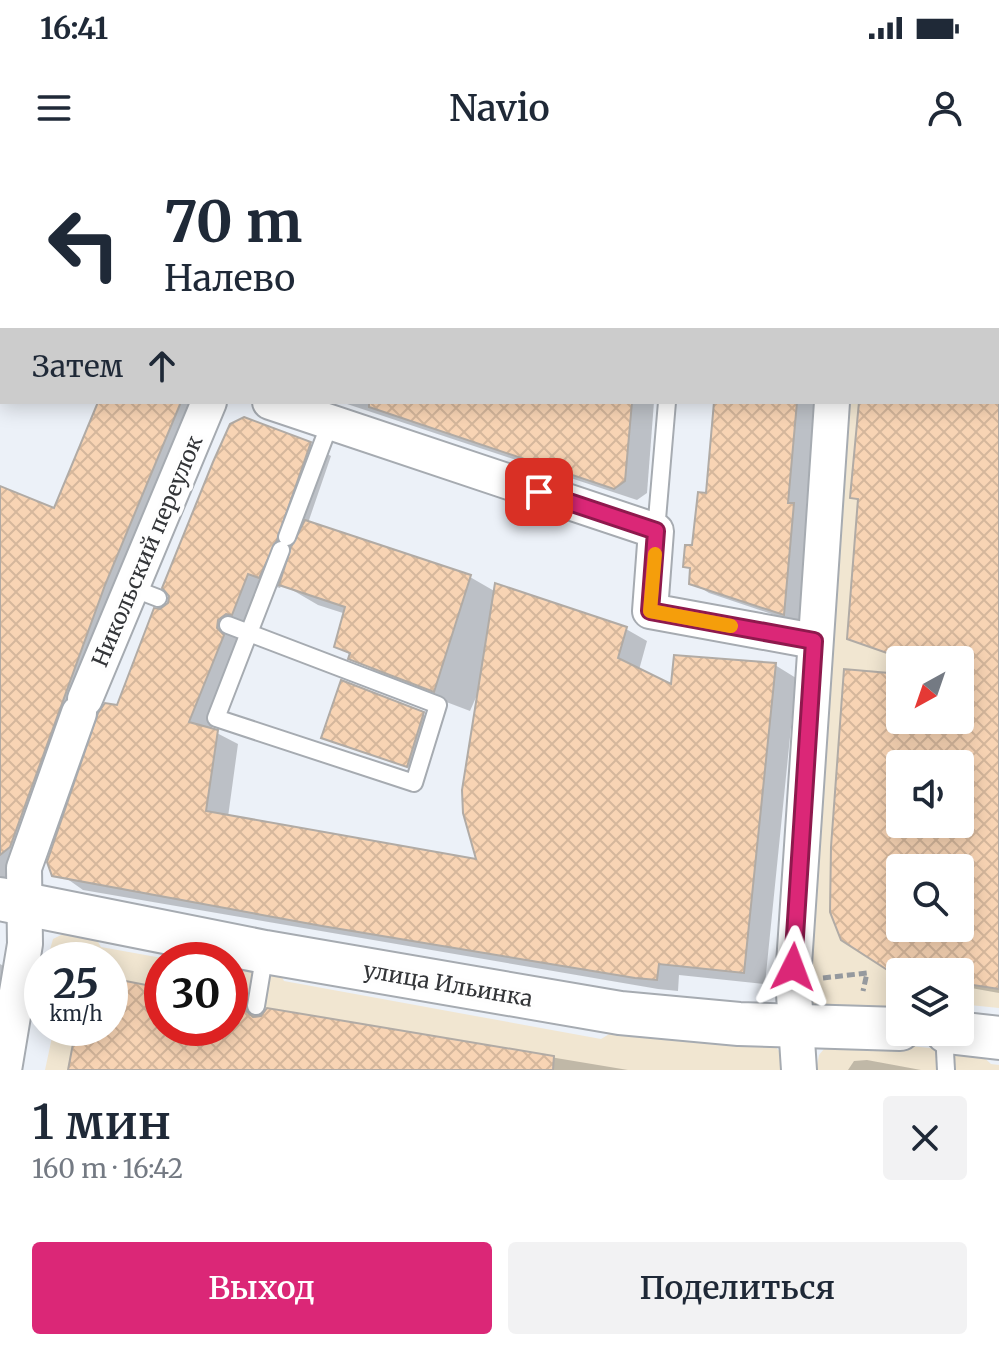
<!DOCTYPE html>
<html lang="ru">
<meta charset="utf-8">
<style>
body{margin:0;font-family:Merriweather,serif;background:#f2f2f3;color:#1f2937;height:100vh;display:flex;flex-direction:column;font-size:30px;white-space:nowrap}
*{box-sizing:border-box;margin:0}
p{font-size:26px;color:#747a83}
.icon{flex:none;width:44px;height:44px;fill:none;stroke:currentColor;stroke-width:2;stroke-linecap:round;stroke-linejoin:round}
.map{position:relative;height:910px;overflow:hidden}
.details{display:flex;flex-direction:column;background:#fff;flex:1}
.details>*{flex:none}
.hud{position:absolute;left:0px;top:0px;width:1000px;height:244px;box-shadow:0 4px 20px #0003;background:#fff;color:#1f2937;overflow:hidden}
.needle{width:52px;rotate:220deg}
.controls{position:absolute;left:886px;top:486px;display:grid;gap:16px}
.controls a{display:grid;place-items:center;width:88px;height:88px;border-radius:8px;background:#fff;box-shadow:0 4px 20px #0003;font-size:40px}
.speed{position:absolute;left:24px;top:782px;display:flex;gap:16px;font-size:40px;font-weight:700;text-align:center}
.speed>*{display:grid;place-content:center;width:104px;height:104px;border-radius:50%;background:#fff;box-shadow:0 4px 20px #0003;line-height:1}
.speed small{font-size:20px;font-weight:400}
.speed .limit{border:12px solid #d22;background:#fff;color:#111}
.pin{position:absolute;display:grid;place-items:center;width:68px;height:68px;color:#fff;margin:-34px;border-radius:16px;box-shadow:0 4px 12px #0006}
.me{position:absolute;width:88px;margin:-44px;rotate:3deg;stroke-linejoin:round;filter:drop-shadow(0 0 6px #0008)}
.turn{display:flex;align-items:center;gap:28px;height:168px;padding:0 32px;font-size:36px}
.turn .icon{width:104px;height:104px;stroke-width:2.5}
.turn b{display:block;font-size:56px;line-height:68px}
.then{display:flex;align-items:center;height:76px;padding:0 32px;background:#0003;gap:16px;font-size:30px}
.round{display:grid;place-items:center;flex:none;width:84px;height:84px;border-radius:8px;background:#f2f2f3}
.summary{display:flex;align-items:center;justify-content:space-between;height:136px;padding:0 32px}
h1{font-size:48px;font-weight:600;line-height:60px}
.button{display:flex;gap:16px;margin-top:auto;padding:16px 32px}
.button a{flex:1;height:92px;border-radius:8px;background:#db2777;color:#fff;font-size:32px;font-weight:600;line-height:92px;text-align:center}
.button a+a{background:#f2f2f3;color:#1f2937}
.status{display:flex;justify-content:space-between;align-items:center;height:56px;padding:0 40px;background:#fff;direction:ltr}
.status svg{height:22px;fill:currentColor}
header{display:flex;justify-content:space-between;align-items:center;height:104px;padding:0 32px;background:#fff;font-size:36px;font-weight:600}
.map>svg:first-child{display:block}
</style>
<div class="status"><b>16:41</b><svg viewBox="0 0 49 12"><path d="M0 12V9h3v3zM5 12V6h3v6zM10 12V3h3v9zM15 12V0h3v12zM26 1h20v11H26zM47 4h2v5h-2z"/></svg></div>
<header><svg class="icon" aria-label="menu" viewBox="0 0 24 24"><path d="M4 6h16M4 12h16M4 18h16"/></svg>Navio<svg class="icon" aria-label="person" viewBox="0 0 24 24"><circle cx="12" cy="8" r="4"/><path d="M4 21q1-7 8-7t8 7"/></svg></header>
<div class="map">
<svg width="999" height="910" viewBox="0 0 999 910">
<defs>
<pattern id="building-cross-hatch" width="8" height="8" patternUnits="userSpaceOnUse" patternTransform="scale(2)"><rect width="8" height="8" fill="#f8d4b4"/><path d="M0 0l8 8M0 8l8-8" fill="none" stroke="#d5b79c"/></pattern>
</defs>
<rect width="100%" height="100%" fill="#ecf1f8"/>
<!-- commercial -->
<g fill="#f1e6d1" fill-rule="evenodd">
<path d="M865,0H999V848L960,844V812H900V850L802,847L847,242H998V2ZM900,500H960V560H900ZM900,604H960V664H900ZM900,708H960V768H900Z"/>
<path d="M69,771L94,775L101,787L173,800H162V868H230V800L277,808L284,821L601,879L616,870L769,880L781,893L785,910H45L54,868H110V800H47L53,779Z"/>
<path d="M829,883H881L979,893L991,904L999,905V910H816L819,895Z"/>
</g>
<!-- shadow -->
<g fill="#0003" fill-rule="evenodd">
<path d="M0,0H89L2,2L0,217Z"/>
<path d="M201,0H285L200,2Z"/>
<path d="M331,0H446L330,2Z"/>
<path d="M578,0H677L578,2Z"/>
<path d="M739,0H837L739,2Z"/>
<path d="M887,0H999V833L960,826V812H900V815L890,810L900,516V560H960V500H904L849,478L859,341L852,337L861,242H998V2ZM900,604H960V664H900ZM900,708H960V768H900Z"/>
<path d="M100,242H218L16,721L0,718V328L55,351Z"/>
<path d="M341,242H654L647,333L637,340Z"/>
<path d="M716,242H815L806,351L812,356L801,464L709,433L691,422L692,410L685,406L708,335Z"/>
<path d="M310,284L331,296L308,363L470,417L496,432L626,469L647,481L639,510L673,527L775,505L796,518L765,824L679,815L678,831L658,829L83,730L49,706L161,451ZM282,424L318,445L346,454L337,486L386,519L470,551L481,526L479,702L228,657L238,584L211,570L244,489L238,481L239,472L270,425L280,428Z"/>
<path d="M342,522L429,557L413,609L329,581Z"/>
<path d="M0,804L10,810L0,907Z"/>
<path d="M110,820L162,830V868H230V843L245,846L263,856L268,850L628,910H70L78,868H110Z"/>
<path d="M867,900L921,910H848L854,901Z"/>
</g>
<!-- building -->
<g fill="url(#building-cross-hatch)" stroke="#b1aba5" stroke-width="2" fill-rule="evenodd">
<path d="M98,242H181L105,425L10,687L0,695V326L54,348Z"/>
<path d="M369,242H632L625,321L614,329L369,247Z"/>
<path d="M714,242H797L788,343H794L784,455L689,424L690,408L683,407L685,385H692L698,332L706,333Z"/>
<path d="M859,242H999V829L960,823V812L889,811L841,780L830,752L831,687L844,509L900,514V560H960V500H907L847,479L858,339L850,338ZM900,604H960V664H900ZM900,708H960V768H900Z"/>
<path d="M244,257L311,282L277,380L259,418L248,414L232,455L226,454L218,460L217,468L224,475L189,562L218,570L206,651L476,699L463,653L462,630L495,423L627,467L618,498L671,524L674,495L776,503L744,813L659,804L657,820L635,818L322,766L52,716L47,702L98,553L105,543L117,545L154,448L160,449L168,443L169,436L162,428L213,302L230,264Z"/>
<path d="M305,360L471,415L434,532L348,499L350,493L334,487L345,447L279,425L291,387Z"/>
<path d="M341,520L424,552L407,607L321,578Z"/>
<path d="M110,818L162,828V868H230V841L245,844L246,851L253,857L261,856L267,848L554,896L553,910H68L76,868H110Z"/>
</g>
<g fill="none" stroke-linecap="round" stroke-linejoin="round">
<defs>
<g id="service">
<path d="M689,2V0"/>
<path d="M656,371L667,242"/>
<path d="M287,377L330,263"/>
<path d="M132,428L158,438"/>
<path d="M228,465L438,545L414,623L216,558L281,390"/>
<path d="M256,846L265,792"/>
<path d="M944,872L946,910"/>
</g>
<g id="minor">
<path d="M300,2L301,0"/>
<path d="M851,2V0"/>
<path d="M270,242L656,371L650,451L814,481"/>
<path d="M85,539L209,242"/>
<path d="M4,910L25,784L24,708L79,553"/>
<path d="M799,910L793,819L832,242"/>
</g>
<g id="tertiary">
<path d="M0,739L265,792L620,853L739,864L900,869"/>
<path d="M947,872L999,878"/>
</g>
</defs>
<!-- service casing -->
<use href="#service" stroke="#a6abb1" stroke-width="20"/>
<!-- minor casing -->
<use href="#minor" stroke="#a6abb1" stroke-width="38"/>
<!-- tertiary casing -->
<use href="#tertiary" stroke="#a6abb1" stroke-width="46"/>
<!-- path -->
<path stroke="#95999e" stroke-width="5" stroke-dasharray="8 4" stroke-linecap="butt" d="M823,818L867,813L863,831"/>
<!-- service -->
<use href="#service" stroke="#fff" stroke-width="16"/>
<!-- minor -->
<use href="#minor" stroke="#fff" stroke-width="34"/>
<!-- tertiary -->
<use href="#tertiary" stroke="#fff" stroke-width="42"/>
</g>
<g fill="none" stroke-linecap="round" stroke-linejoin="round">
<defs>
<path id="route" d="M539,332L656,371L650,451L814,481L793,807"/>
</defs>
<!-- route casing -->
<use href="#route" stroke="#8e194d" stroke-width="20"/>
<!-- route -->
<use href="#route" stroke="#db2777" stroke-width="14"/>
<!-- slow -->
<path stroke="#f59e0b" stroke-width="14" d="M655,394L650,451L731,466"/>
</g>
<g text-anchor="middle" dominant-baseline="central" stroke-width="8" stroke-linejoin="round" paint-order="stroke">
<!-- street labels -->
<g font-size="22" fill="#333538" stroke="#fefefe">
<text transform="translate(147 391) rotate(-67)">Никольский переулок</text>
<text transform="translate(448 824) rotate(10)">улица Ильинка</text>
</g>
</g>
</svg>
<div class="controls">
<a><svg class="needle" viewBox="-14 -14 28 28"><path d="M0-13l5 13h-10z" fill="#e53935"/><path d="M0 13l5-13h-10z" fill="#747a83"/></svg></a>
<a><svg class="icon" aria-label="sound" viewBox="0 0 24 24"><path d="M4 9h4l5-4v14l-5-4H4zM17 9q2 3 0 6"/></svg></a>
<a><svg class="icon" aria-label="search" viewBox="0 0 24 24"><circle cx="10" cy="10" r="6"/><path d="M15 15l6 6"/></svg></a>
<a><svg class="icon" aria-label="layers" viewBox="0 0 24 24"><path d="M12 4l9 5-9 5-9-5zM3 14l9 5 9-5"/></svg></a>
</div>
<div class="speed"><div>25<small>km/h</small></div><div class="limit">30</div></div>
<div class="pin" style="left:539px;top:332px;background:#d93025"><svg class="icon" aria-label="arrive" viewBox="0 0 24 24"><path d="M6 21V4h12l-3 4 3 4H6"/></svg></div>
<svg class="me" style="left:793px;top:807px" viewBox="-20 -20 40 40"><path d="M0-17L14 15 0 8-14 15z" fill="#db2777" stroke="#fff" stroke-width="4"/></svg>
<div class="hud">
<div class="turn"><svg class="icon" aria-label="left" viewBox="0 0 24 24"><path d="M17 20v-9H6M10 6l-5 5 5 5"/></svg><div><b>70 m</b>Налево</div></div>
<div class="then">Затем<svg class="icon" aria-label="ahead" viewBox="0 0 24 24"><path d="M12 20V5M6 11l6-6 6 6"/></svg></div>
</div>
</div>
<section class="details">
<div class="summary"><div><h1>1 мин</h1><p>160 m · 16:42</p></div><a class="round"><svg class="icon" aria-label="close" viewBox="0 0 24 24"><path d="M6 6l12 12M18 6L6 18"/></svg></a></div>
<div class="button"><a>Выход</a><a>Поделиться</a></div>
</section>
